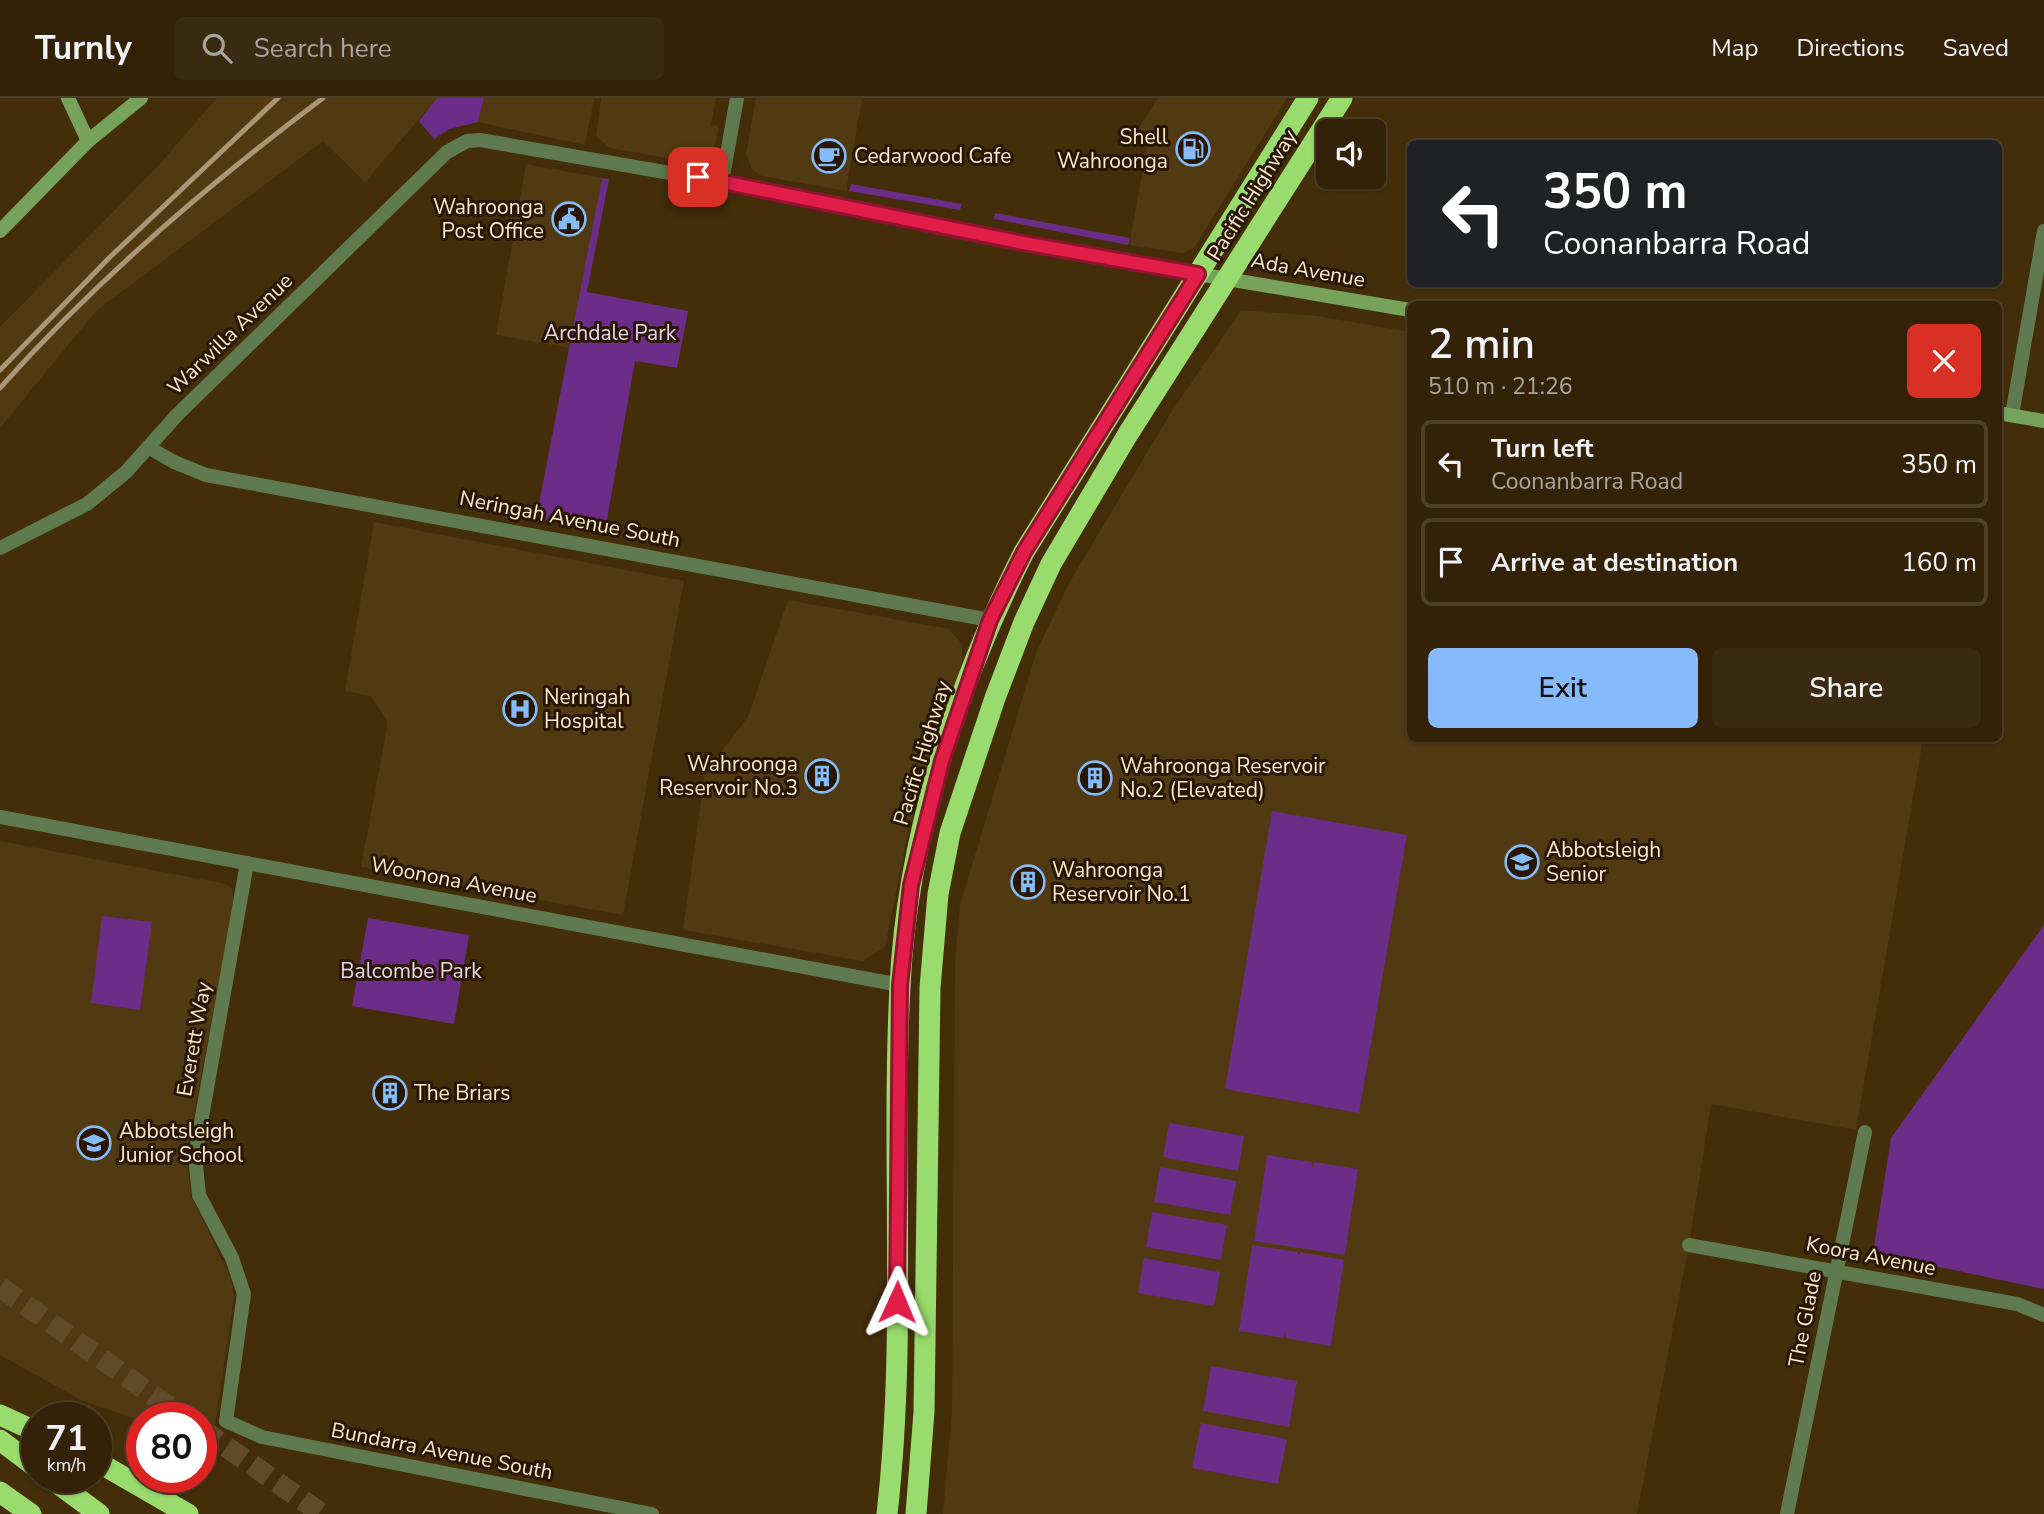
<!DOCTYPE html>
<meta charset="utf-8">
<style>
body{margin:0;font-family:"Nunito Sans",sans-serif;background:#3b2a12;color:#f1f3f6;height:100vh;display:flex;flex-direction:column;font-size:26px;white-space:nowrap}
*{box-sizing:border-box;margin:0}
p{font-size:23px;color:#a9a49c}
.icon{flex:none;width:38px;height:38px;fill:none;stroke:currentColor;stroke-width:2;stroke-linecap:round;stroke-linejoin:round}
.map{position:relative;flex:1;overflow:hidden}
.panel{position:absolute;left:1407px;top:203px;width:595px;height:441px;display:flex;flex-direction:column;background:#332208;border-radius:10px;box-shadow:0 2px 5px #0004,0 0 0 2px #4e3f29}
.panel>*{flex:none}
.top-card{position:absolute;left:1407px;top:42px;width:595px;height:147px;border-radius:10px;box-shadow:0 2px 5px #0004,0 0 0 2px #4e3f29;background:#202124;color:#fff;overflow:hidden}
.controls{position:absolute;left:1316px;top:21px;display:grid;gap:14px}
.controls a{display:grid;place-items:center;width:70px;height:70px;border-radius:10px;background:#332208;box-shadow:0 2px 5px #0004,0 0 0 2px #4e3f29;font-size:35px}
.speed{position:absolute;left:21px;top:1304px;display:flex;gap:14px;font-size:35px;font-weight:700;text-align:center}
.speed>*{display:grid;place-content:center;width:91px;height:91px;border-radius:50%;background:#332208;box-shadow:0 2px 5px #0004,0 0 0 2px #4e3f29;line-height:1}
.speed small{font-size:18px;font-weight:400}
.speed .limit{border:10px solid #d22;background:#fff;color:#111}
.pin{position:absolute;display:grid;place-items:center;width:60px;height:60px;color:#fff;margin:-30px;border-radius:14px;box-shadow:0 4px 10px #0006}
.me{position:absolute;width:77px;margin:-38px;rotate:1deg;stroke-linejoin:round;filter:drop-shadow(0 0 5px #0008)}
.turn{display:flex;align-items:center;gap:24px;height:147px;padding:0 21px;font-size:32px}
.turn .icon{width:91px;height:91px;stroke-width:2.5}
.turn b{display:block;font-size:49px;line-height:60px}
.round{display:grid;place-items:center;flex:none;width:74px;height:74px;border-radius:10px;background:#3b2a12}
.headline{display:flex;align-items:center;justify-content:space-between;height:119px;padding:0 21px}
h1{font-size:42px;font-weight:600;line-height:52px}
.button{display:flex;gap:14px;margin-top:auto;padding:14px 21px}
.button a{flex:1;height:80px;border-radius:10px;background:#86bbfb;color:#111;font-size:28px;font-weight:600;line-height:80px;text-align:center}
.button a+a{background:#3b2a12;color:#f1f3f6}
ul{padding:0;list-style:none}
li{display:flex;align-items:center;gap:21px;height:88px;margin:0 14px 10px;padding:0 7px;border:4px solid #4e3f29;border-radius:10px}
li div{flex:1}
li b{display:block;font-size:26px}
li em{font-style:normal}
header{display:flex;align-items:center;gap:42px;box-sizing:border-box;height:98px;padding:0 35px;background:#332208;border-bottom:2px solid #4e3f29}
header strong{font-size:33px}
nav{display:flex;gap:38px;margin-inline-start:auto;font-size:24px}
.search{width:490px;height:63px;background:#3b2a12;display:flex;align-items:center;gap:18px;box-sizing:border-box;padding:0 24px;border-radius:10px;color:#a9a49c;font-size:26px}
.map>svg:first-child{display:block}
</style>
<header>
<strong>Turnly</strong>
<div class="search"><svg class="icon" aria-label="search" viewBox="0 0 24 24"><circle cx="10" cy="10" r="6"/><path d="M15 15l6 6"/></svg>Search here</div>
<nav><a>Map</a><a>Directions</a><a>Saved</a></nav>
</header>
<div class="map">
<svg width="2044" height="1416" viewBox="0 0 2044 1416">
<rect width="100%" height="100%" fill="#442e0a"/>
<!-- built -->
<g fill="#513911">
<path d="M217,0H437L365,84L323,43L96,213L0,330V229L157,69Z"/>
<path d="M484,0H594L585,47L478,24Z"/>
<path d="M601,0H716L711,27L719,28L715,47L693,65L610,50L596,38Z"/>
<path d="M756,0H862L846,93L762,78L752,72L746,56Z"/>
<path d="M1158,0H1287L1194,150L1183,155L1129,147L1148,45L1134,37Z"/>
<path d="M526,66L602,80L570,250L496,237Z"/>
<path d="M1241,212L1317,218L1410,234V640L1923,641L1856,1032L1711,1006L1689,1147L1637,1416H943L952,1313L955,865L960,807L1036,555L1069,485L1170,316Z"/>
<path d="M374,424L684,483L623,817L361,769L388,624L371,598L345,593Z"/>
<path d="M788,502L949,531L962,546V565L909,729L885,849L863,863L683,832L705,675L748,619Z"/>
<path d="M0,743L226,786L232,791L234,805L186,1057L191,1098L231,1181L234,1198L212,1347L201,1343V1320H142V1323L81,1302L0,1257Z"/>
</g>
<!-- green -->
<g fill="#6c2d88">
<path d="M437,0H484L478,24L449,31L434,41L419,23Z"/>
<path d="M602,80L609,81L587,194L688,213L677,270L635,263L605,433L536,421Z"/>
<path d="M851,86L962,106L960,112L849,93Z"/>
<path d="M995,115L1130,140L1128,147L994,121Z"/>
<path d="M1272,713L1407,737L1359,1015L1225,991Z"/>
<path d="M102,818L152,824L140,912L91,905Z"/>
<path d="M368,820L469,837L454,926L352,908Z"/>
<path d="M2044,827V1191L1873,1155L1891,1040Z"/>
<path d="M1169,1025L1244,1038L1238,1073L1163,1059Z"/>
<path d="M1267,1057L1312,1064V1070L1314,1064L1358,1071L1345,1157L1254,1143Z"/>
<path d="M1160,1069L1236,1083L1230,1117L1154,1104Z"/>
<path d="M1152,1114L1227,1127L1221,1162L1146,1149Z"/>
<path d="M1252,1147L1297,1154L1299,1157L1300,1154L1344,1162L1331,1248L1286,1240L1285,1235L1284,1240L1239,1233Z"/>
<path d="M1144,1160L1220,1174L1214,1208L1138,1195Z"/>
<path d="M1211,1268L1297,1283L1289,1329L1203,1313Z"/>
<path d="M1201,1325L1287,1341L1278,1386L1192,1370Z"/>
</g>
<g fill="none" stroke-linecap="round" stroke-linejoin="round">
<!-- highway-tunnel -->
<g stroke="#604a28" stroke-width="21" stroke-dasharray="21 10" stroke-linecap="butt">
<path d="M0,1189L185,1320"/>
<path d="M201,1331L322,1416"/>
</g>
<!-- street -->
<g stroke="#5f7a4f" stroke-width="14">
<path d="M722,84L737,0"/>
<path d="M2012,317L2044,133"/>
<path d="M148,349L174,364L206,377L990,522"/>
<path d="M0,450L87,406L126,374L177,317L447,54L467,43L480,42L722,84L976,136L1198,176"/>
<path d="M0,719L900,887"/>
<path d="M247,765L195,1058L199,1097L232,1160L244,1196L226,1323L262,1339L652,1416"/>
<path d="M1689,1147L2017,1206L2044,1217"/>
<path d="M1787,1416L1865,1034"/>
</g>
<!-- secondary -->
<g stroke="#77a25c" stroke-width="14">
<path d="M68,0L88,43"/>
<path d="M0,133L88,43L141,0"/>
<path d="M1198,176L1410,212"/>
<path d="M1998,315L2044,323"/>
</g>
<!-- highway -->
<g stroke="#99db6c" stroke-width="21">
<path d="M0,1317L37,1334"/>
<path d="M0,1342L37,1370"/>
<path d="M96,1363L188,1416"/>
<path d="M49,1379L99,1416"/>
<path d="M0,1394L31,1416"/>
<path d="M887,1416C907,1241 891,1064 900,888C907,739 957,587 1024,454L1308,0"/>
<path d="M916,1416L924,1314L930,890L938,796L950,735L995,600L1024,524L1051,466L1128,336L1342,0"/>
</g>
<!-- rail -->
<g stroke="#a99577" stroke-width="5">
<path d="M0,272L110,159L278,0"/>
<path d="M0,290C97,181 207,87 323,0"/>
</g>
</g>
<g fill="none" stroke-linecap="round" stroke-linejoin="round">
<defs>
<path id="route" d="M698,79L1023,145L1198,176L1024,454L990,522L942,663L911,787L900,887L897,1204"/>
</defs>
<!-- route casing -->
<use href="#route" stroke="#92132f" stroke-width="18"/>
<!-- route -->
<use href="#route" stroke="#e11d48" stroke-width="12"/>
</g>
<!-- icons -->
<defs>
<symbol id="fuel-ring" viewBox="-11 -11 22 22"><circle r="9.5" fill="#281600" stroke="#86bbfb" stroke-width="1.5"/><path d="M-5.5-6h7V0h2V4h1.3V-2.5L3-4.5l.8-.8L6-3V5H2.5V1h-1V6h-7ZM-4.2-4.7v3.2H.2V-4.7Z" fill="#86bbfb"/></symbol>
<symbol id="cafe-ring" viewBox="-11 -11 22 22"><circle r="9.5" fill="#281600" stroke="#86bbfb" stroke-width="1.5"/><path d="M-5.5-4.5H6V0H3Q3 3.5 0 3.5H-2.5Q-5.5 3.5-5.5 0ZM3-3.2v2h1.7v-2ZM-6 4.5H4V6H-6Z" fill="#86bbfb"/></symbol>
<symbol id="civic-ring" viewBox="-11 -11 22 22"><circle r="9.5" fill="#281600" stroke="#86bbfb" stroke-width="1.5"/><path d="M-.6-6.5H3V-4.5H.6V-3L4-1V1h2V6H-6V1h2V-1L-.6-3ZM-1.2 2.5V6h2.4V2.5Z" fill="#86bbfb"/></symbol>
<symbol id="hospital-ring" viewBox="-11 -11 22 22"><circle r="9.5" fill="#281600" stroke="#86bbfb" stroke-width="1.5"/><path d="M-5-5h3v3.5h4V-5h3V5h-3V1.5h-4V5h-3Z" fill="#86bbfb"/></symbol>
<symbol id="building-ring" viewBox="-11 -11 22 22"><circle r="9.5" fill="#281600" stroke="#86bbfb" stroke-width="1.5"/><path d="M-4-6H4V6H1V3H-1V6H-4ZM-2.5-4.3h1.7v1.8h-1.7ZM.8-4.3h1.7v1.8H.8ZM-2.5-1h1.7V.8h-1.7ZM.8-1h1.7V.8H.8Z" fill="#86bbfb"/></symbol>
<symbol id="school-ring" viewBox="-11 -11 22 22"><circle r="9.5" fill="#281600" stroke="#86bbfb" stroke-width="1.5"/><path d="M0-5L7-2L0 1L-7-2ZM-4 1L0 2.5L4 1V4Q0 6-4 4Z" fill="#86bbfb"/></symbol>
</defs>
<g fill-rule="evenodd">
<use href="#fuel-ring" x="1174" y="32" width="38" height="38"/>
<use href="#cafe-ring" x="810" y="39" width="38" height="38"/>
<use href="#civic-ring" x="550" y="102" width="38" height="38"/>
<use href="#hospital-ring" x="501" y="592" width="38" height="38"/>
<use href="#building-ring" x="803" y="659" width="38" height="38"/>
<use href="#building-ring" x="1076" y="661" width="38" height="38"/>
<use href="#school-ring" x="1503" y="745" width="38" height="38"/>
<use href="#building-ring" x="1009" y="765" width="38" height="38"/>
<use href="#building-ring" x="371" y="976" width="38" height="38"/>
<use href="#school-ring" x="75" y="1026" width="38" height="38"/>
</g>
<g text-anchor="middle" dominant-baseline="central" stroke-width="6" stroke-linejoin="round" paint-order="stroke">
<!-- poi labels -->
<g font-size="21" fill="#fce9d0" stroke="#281600" text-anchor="start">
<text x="1168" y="39" text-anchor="end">Shell<tspan x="1168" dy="24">Wahroonga</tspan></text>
<text x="854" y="58">Cedarwood Cafe</text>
<text x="544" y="109" text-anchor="end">Wahroonga<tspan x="544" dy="24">Post Office</tspan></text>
<text x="544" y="599">Neringah<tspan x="544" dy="24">Hospital</tspan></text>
<text x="798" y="666" text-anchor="end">Wahroonga<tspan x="798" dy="24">Reservoir No.3</tspan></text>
<text x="1120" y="668">Wahroonga Reservoir<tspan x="1120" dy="24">No.2 (Elevated)</tspan></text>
<text x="1546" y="752">Abbotsleigh<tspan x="1546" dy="24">Senior</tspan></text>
<text x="1052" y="772">Wahroonga<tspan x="1052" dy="24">Reservoir No.1</tspan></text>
<text x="414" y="995">The Briars</text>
<text x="119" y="1033">Abbotsleigh<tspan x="119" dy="24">Junior School</tspan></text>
</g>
<!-- street labels -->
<g font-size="21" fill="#fce9d0" stroke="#281600">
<text transform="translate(1252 97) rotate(-58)">Pacific Highway</text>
<text transform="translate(1308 172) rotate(10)">Ada Avenue</text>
<text transform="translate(230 236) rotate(-44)">Warwilla Avenue</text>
<text transform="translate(570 421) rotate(11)">Neringah Avenue South</text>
<text transform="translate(922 655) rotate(-73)">Pacific Highway</text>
<text transform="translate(454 782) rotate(11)">Woonona Avenue</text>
<text transform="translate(194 941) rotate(-80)">Everett Way</text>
<text transform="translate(1871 1158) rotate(11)">Koora Avenue</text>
<text transform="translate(1805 1221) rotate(-79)">The Glade</text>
<text transform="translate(442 1353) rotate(11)">Bundarra Avenue South</text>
</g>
<!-- park labels -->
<g font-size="21" fill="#e6d6ef" stroke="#281600">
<text x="610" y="235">Archdale Park</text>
<text x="411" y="873">Balcombe Park</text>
</g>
</g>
</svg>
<div class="controls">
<a><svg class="icon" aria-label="sound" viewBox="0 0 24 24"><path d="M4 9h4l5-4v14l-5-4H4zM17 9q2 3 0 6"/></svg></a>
</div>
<div class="speed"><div>71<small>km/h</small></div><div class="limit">80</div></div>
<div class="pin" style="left:698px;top:79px;background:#d93025"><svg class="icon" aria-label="arrive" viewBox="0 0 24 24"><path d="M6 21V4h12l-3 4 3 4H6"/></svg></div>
<svg class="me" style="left:897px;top:1204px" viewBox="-20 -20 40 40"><path d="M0-17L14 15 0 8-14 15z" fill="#e11d48" stroke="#fff" stroke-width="4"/></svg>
<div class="top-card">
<div class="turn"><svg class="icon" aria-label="left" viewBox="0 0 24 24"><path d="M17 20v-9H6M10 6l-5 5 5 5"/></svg><div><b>350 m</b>Coonanbarra Road</div></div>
</div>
<section class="panel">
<div class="headline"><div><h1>2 min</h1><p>510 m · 21:26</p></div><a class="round" style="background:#d93025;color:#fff"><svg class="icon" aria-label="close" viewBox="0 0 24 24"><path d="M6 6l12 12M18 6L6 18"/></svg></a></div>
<ul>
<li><svg class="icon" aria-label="left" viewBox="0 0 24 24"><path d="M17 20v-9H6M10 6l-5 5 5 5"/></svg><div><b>Turn left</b><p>Coonanbarra Road</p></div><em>350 m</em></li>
<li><svg class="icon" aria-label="arrive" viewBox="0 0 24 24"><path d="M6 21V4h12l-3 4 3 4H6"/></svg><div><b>Arrive at destination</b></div><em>160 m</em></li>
</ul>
<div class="button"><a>Exit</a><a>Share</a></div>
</section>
</div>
